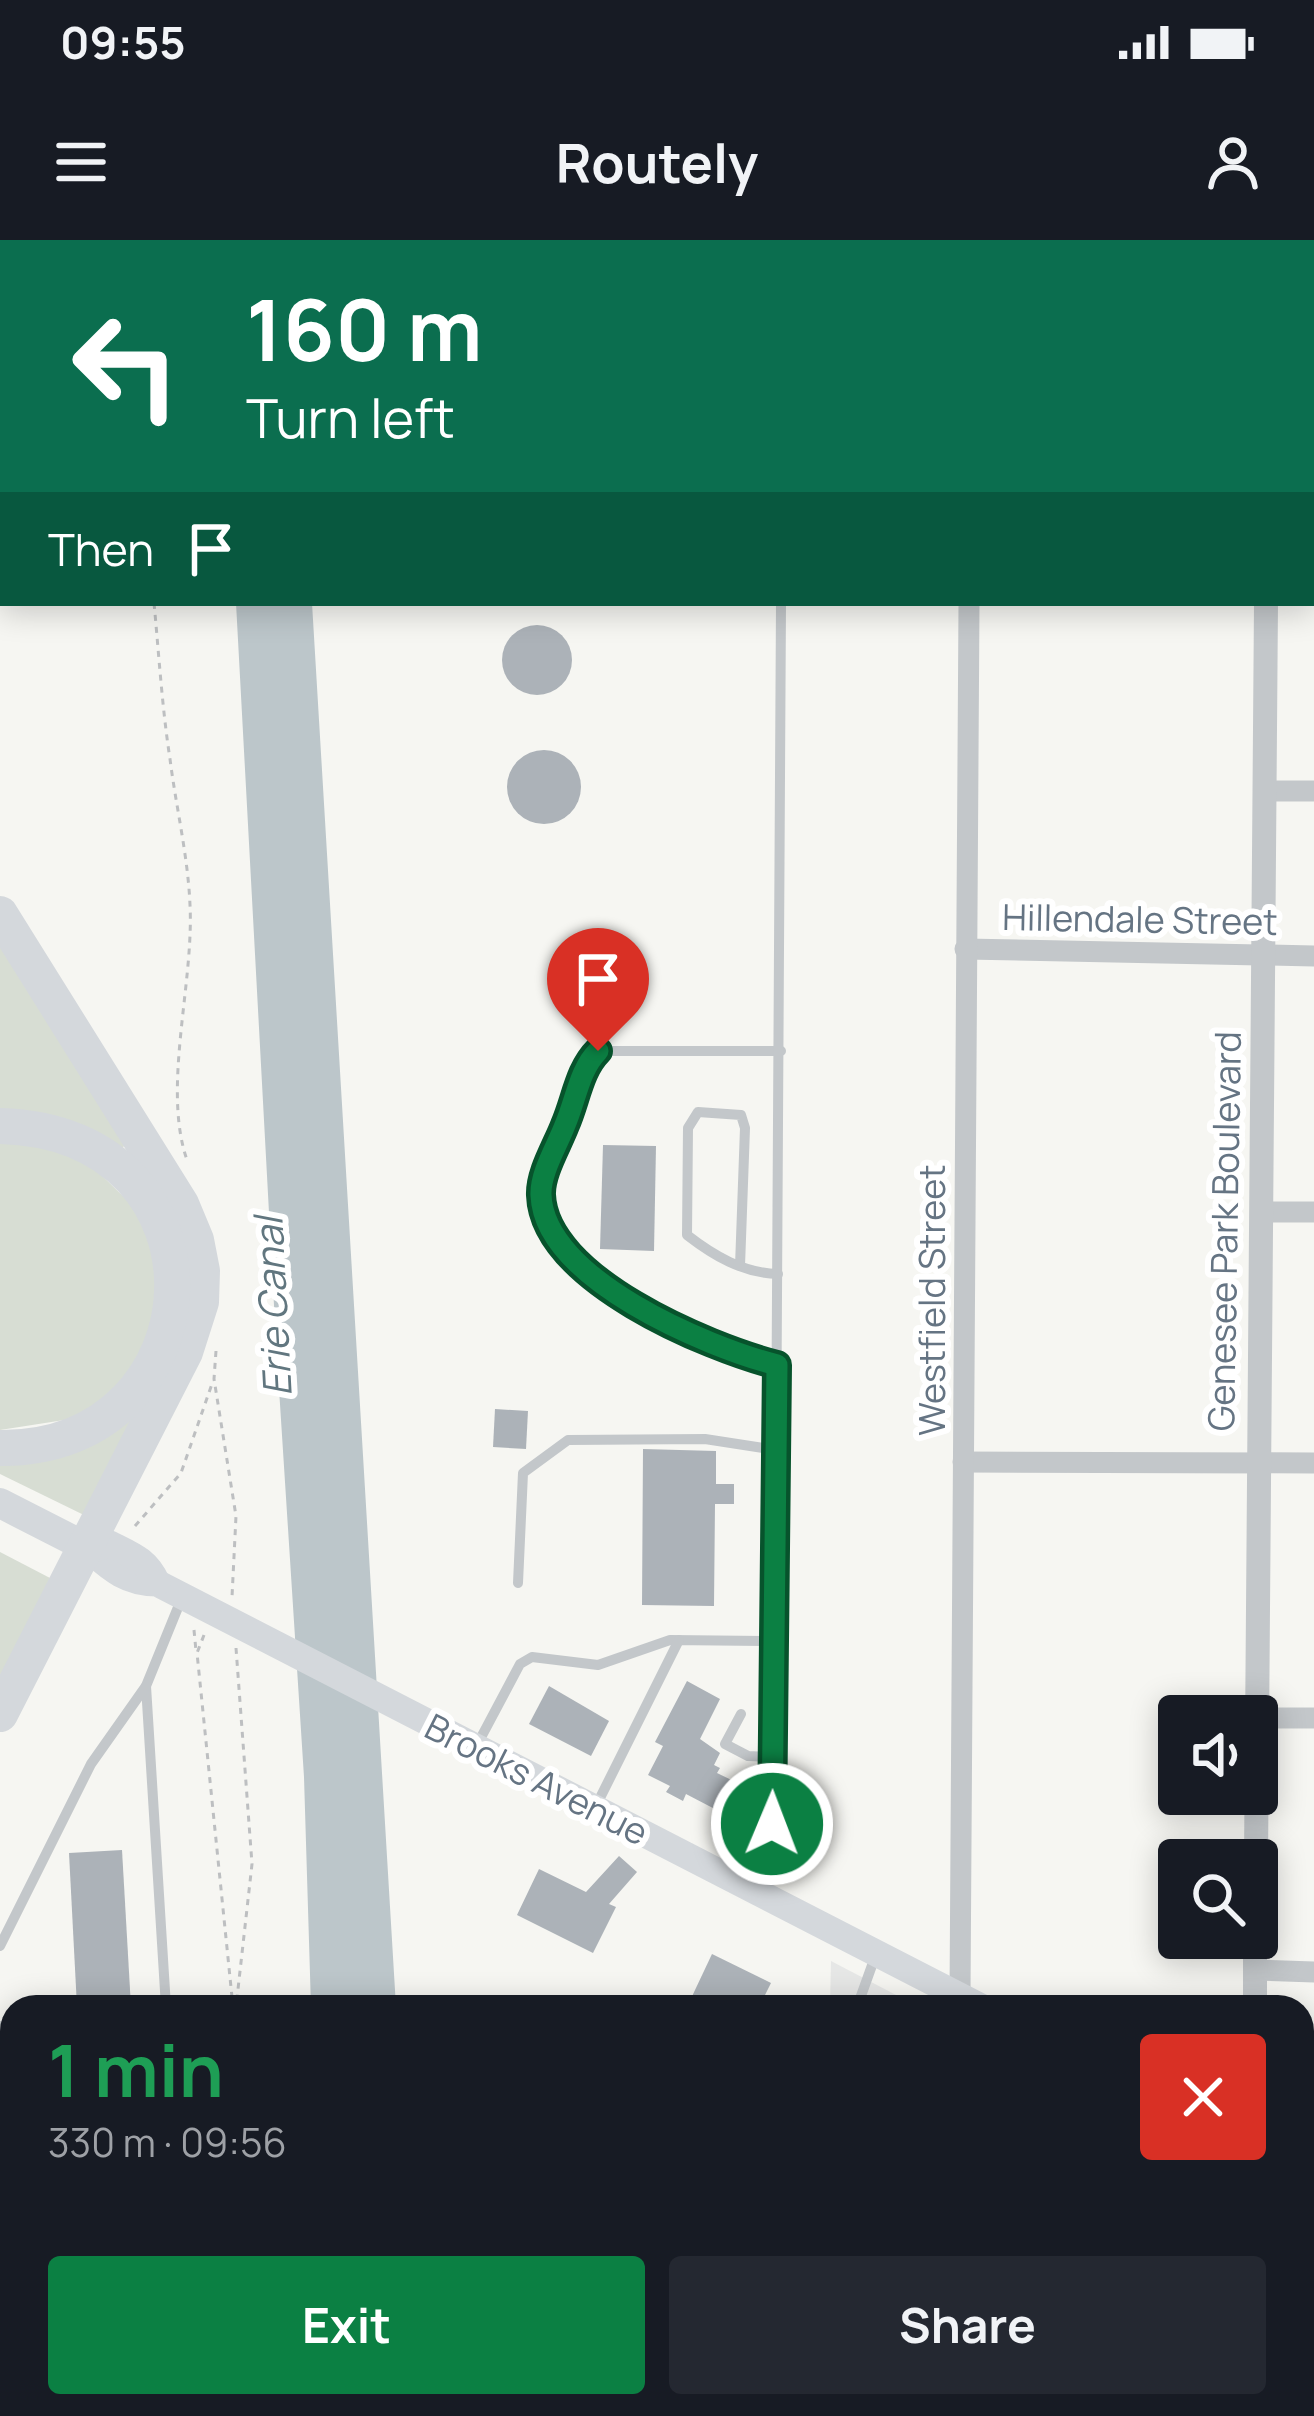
<!DOCTYPE html>
<meta charset="utf-8">
<style>
body{margin:0;font-family:Manrope,sans-serif;background:#242831;color:#f1f3f6;height:100vh;display:flex;flex-direction:column;font-size:45px;white-space:nowrap}
*{box-sizing:border-box;margin:0}
p{font-size:39px;color:#9ea1a6}
.icon{flex:none;width:66px;height:66px;fill:none;stroke:currentColor;stroke-width:2;stroke-linecap:round;stroke-linejoin:round}
.map{position:relative;flex:1;overflow:hidden}
.side{position:absolute;left:0px;top:1755px;width:1314px;height:423px;display:flex;flex-direction:column;background:#171b24;border-radius:36px 36px 0 0;box-shadow:0 6px 30px #0003}
.side>*{flex:none}
.guide{position:absolute;left:0px;top:0px;width:1314px;height:366px;box-shadow:0 6px 30px #0003;background:#0b6e4f;color:#fff;overflow:hidden}
.buttons{position:absolute;left:1158px;top:1455px;display:grid;gap:24px}
.buttons a{display:grid;place-items:center;width:120px;height:120px;border-radius:12px;background:#171b24;box-shadow:0 6px 30px #0003;font-size:60px}
.pin{position:absolute;display:grid;place-items:center;width:102px;height:102px;color:#fff;margin:-123px -51px;border-radius:50% 50% 50% 0;rotate:-45deg;box-shadow:0 0 12px #0007}
.pin .icon{rotate:45deg}
.me{position:absolute;width:132px;margin:-66px;rotate:1deg;stroke-linejoin:round;filter:drop-shadow(0 0 9px #0008)}
.turn{display:flex;align-items:center;gap:42px;height:252px;padding:0 48px;font-size:54px}
.turn .icon{width:156px;height:156px;stroke-width:2.5}
.turn b{display:block;font-size:84px;line-height:102px}
.then{display:flex;align-items:center;height:114px;padding:0 48px;background:#0003;gap:24px;font-size:45px}
.round{display:grid;place-items:center;flex:none;width:126px;height:126px;border-radius:12px;background:#242831}
.headline{display:flex;align-items:center;justify-content:space-between;height:204px;padding:0 48px}
h1{font-size:72px;font-weight:700;line-height:90px;color:#1e9e55}
.primary-button{display:flex;gap:24px;margin-top:auto;padding:24px 48px}
.primary-button a{flex:1;height:138px;border-radius:12px;background:#0b8043;color:#fff;font-size:48px;font-weight:700;line-height:138px;text-align:center}
.primary-button a+a{background:#242831;color:#f1f3f6}
.status{display:flex;justify-content:space-between;align-items:center;height:84px;padding:0 60px;background:#171b24;direction:ltr}
.status svg{height:33px;fill:currentColor}
header{display:flex;justify-content:space-between;align-items:center;height:156px;padding:0 48px;background:#171b24;font-size:54px;font-weight:700}
.map>svg:first-child{display:block}
</style>
<div class="status"><b>09:55</b><svg viewBox="0 0 49 12"><path d="M0 12V9h3v3zM5 12V6h3v6zM10 12V3h3v9zM15 12V0h3v12zM26 1h20v11H26zM47 4h2v5h-2z"/></svg></div>
<header><svg class="icon" aria-label="menu" viewBox="0 0 24 24"><path d="M4 6h16M4 12h16M4 18h16"/></svg>Routely<svg class="icon" aria-label="person" viewBox="0 0 24 24"><circle cx="12" cy="8" r="4"/><path d="M4 21q1-7 8-7t8 7"/></svg></header>
<div class="map">
<svg width="1314" height="2176" viewBox="0 0 1314 2176">
<rect width="100%" height="100%" fill="#f6f6f2"/>
<!-- built -->
<g fill="#e6e7e6">
<path d="M831,1721L919,1767H830Z"/>
<path d="M779,2166H1082L1077,2176H777Z"/>
</g>
<!-- green -->
<g fill="#d7ddd3">
<path d="M0,700L126,903L120,912L0,872Z"/>
<path d="M0,898L82,916L135,968L159,1025L154,1083L126,1142L77,1178L0,1190Z"/>
<path d="M128,1168L141,1179L88,1277L0,1234V1217Z"/>
<path d="M0,1312L50,1338L0,1438Z"/>
</g>
<!-- water -->
<path fill="#bcc6ca" d="M236,363H312L396,1767H311L304,1537L276,1102Z"/>
<!-- building -->
<g fill="#acb2b8">
<circle cx="537" cy="420" r="35"/>
<circle cx="544" cy="547" r="37"/>
<path d="M603,905L656,906L654,1011L600,1009Z"/>
<path d="M495,1169L528,1171L526,1209L493,1207Z"/>
<path d="M643,1209L716,1211V1244H734V1264H715L714,1366L642,1365Z"/>
<path d="M687,1441L720,1459L700,1499L720,1513L714,1525L720,1528L717,1533L748,1548L732,1578L686,1554L683,1561L666,1552L670,1546L648,1535L663,1506L655,1502Z"/>
<path d="M549,1446L609,1481L591,1516L529,1484Z"/>
<path d="M122,1610L131,1767H77L69,1613Z"/>
<path d="M619,1616L637,1632L609,1664L616,1667L593,1713L517,1675L539,1629L586,1652Z"/>
<path d="M712,1714L771,1743L759,1767H687Z"/>
</g>
<g fill="none" stroke-linecap="round" stroke-linejoin="round">
<!-- path -->
<g stroke="#bdbfc1" stroke-width="3" stroke-dasharray="6 6" stroke-linecap="butt">
<path d="M130,0V3"/>
<path d="M154,363C159,415 162,467 170,519C176,567 188,616 190,665C194,744 162,848 187,920"/>
<path d="M216,1111L214,1139L236,1276L232,1357"/>
<path d="M135,1286L181,1233L213,1141"/>
<path d="M194,1390L196,1411"/>
<path d="M204,1395L197,1413L233,1767"/>
<path d="M236,1408L252,1624L236,1767"/>
<path d="M304,2166L306,2176"/>
</g>
<!-- service -->
<g stroke="#c3c7ca" stroke-width="10">
<path d="M740,1026L745,888L741,875L698,872L688,888L687,995C714,1016 743,1033 778,1034"/>
<path d="M777,1125C707,1107 544,1040 541,955C540,933 557,906 565,885C575,860 579,830 598,811H781"/>
<path d="M518,1343L523,1233L568,1200L705,1199L776,1210"/>
<path d="M775,1401L781,363"/>
<path d="M146,1446L166,1767"/>
<path d="M741,1474L725,1504L748,1516L773,1517"/>
<path d="M477,1505L520,1424L532,1417L598,1425L670,1400L775,1401L772,1618L758,1651"/>
<path d="M596,1566L679,1400"/>
<path d="M0,1706L91,1524L146,1446L181,1360"/>
<path d="M857,1767L875,1717"/>
<path d="M0,1786L12,1790"/>
<path d="M235,2166L237,2176"/>
</g>
<!-- minor -->
<g stroke="#c3c7ca" stroke-width="21">
<path d="M973,3V0"/>
<path d="M1311,74L1314,76"/>
<path d="M1264,551H1314"/>
<path d="M965,709L1314,716"/>
<path d="M1261,972H1314"/>
<path d="M963,1222L1314,1223"/>
<path d="M1258,1478H1314"/>
<path d="M1255,1730L1314,1732"/>
<path d="M960,1756L969,363"/>
</g>
<!-- tertiary -->
<g stroke="#c3c7ca" stroke-width="24">
<path d="M1269,3V0"/>
<path d="M1256,1620L1266,363"/>
<path d="M1255,1767V1698"/>
<path d="M1123,2176L1128,2166"/>
</g>
<!-- secondary -->
<g stroke="#d4d8dc" stroke-width="27">
<path d="M86,1307C108,1326 124,1343 157,1343L981,1767"/>
<path d="M91,1310L110,1304C132,1315 147,1320 157,1343"/>
<path d="M1302,1933L1314,1939"/>
</g>
<!-- primary -->
<path stroke="#d4d8dc" stroke-width="30" d="M0,1263L86,1307"/>
<!-- motorway -->
<g stroke="#d4d8dc" stroke-width="36">
<path d="M0,674L181,964L196,1000L202,1031L201,1062L185,1112L0,1474"/>
<path d="M0,886C238,892 221,1210 0,1208"/>
</g>
</g>
<g fill="none" stroke-linecap="round" stroke-linejoin="round">
<defs>
<path id="route" d="M598,811C579,830 576,860 565,885C557,906 540,933 541,955C544,1039 707,1107 777,1125L772,1584"/>
</defs>
<!-- route casing -->
<use href="#route" stroke="#07532c" stroke-width="30"/>
<!-- route -->
<use href="#route" stroke="#0b8043" stroke-width="21"/>
</g>
<g text-anchor="middle" dominant-baseline="central" stroke-width="12" stroke-linejoin="round" paint-order="stroke">
<!-- street labels -->
<g font-size="36" fill="#657483" stroke="#fff">
<text transform="translate(1140 679) rotate(1)">Hillendale Street</text>
<text transform="translate(1224 991) rotate(-89)">Genesee Park Boulevard</text>
<text transform="translate(931 1060) rotate(-90)">Westfield Street</text>
<text transform="translate(537 1539) rotate(27)">Brooks Avenue</text>
</g>
<!-- water labels -->
<g font-size="39" font-style="italic" fill="#61767f" stroke="#fff">
<text transform="translate(272 1067) rotate(-93)">Erie Canal</text>
</g>
</g>
</svg>
<div class="buttons">
<a><svg class="icon" aria-label="sound" viewBox="0 0 24 24"><path d="M4 9h4l5-4v14l-5-4H4zM17 9q2 3 0 6"/></svg></a>
<a><svg class="icon" aria-label="search" viewBox="0 0 24 24"><circle cx="10" cy="10" r="6"/><path d="M15 15l6 6"/></svg></a>
</div>
<div class="pin" style="left:598px;top:811px;background:#d93025"><svg class="icon" aria-label="arrive" viewBox="0 0 24 24"><path d="M6 21V4h12l-3 4 3 4H6"/></svg></div>
<svg class="me" style="left:772px;top:1584px" viewBox="-20 -20 40 40"><circle r="17" fill="#0b8043" stroke="#fff" stroke-width="3"/><path d="M0-11L8 9 0 5-8 9z" fill="#fff"/></svg>
<div class="guide">
<div class="turn"><svg class="icon" aria-label="left" viewBox="0 0 24 24"><path d="M17 20v-9H6M10 6l-5 5 5 5"/></svg><div><b>160 m</b>Turn left</div></div>
<div class="then">Then<svg class="icon" aria-label="arrive" viewBox="0 0 24 24"><path d="M6 21V4h12l-3 4 3 4H6"/></svg></div>
</div>
<section class="side">
<div class="headline"><div><h1>1 min</h1><p>330 m · 09:56</p></div><a class="round" style="background:#d93025;color:#fff"><svg class="icon" aria-label="close" viewBox="0 0 24 24"><path d="M6 6l12 12M18 6L6 18"/></svg></a></div>
<div class="primary-button"><a>Exit</a><a>Share</a></div>
</section>
</div>
